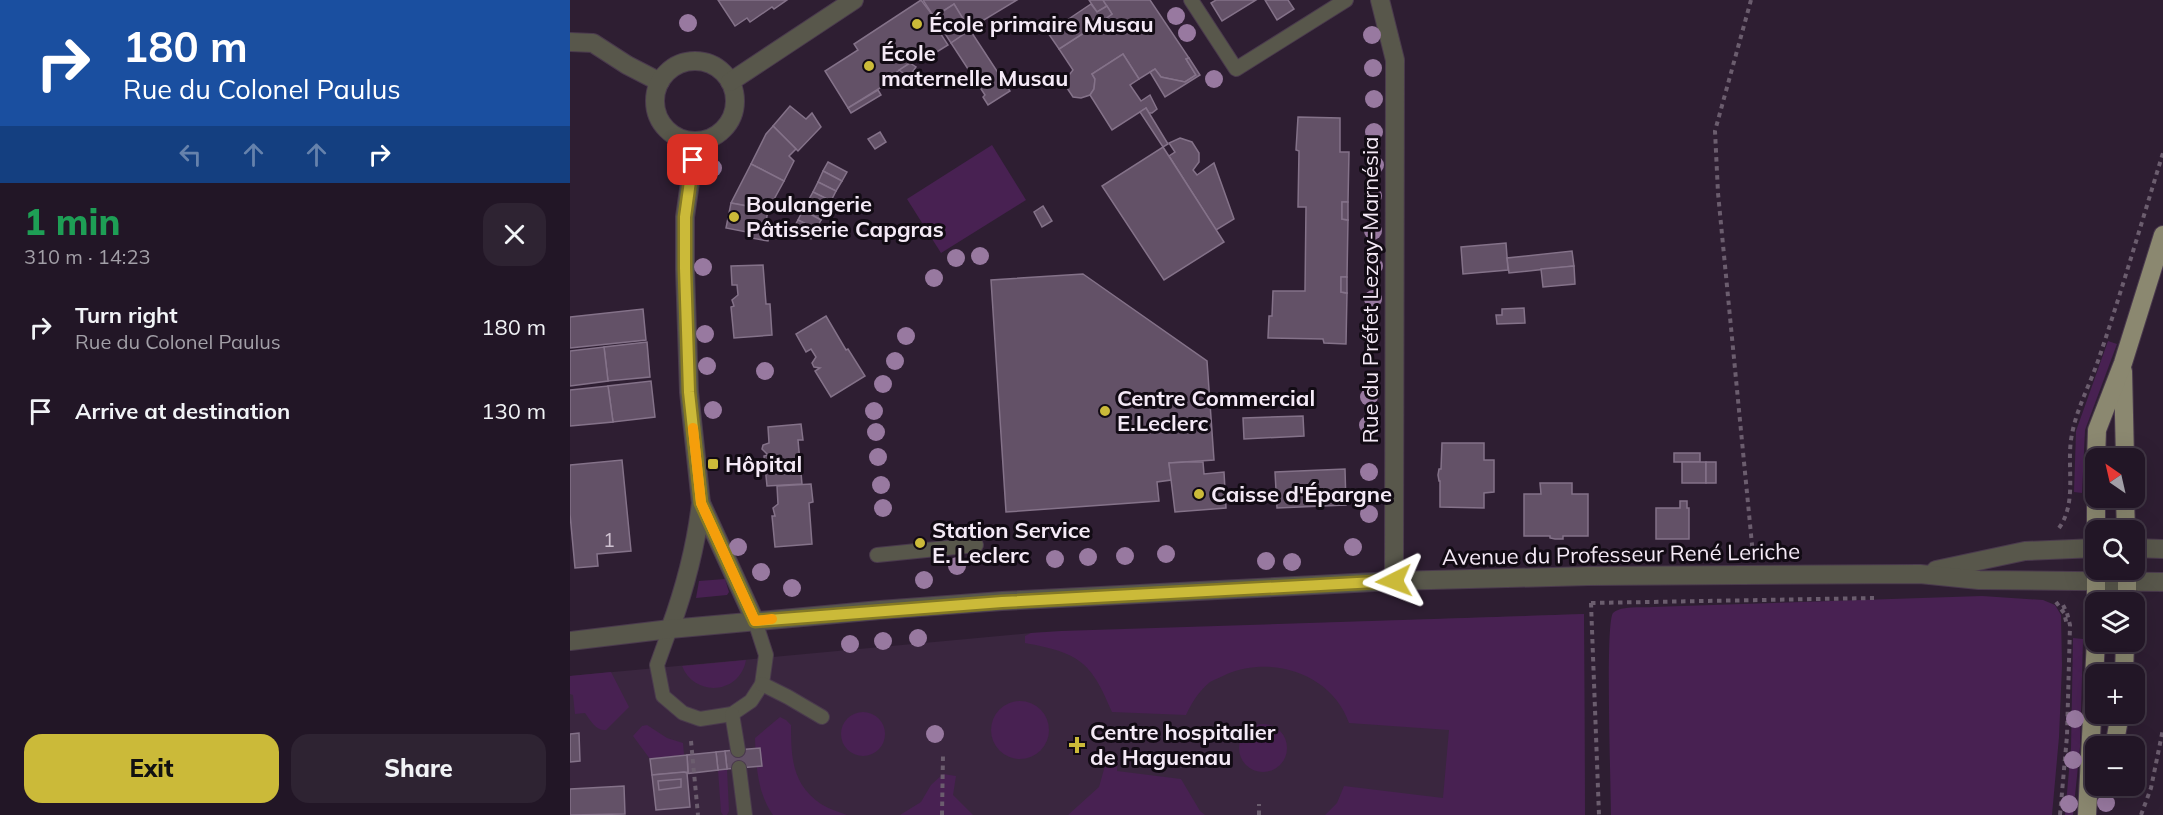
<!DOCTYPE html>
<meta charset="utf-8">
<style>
body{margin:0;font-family:Mulish,sans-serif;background:#2e2332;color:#f1f3f6;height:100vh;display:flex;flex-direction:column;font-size:22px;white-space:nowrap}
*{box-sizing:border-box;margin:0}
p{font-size:20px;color:#a29fa7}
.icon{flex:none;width:33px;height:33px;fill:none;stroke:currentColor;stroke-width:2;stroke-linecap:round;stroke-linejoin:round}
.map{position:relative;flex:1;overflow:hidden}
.drawer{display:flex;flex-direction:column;background:#221626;width:570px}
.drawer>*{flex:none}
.banner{background:#1a4fa0;color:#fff;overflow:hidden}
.needle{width:39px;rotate:326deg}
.fabs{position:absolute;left:1515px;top:448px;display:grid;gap:12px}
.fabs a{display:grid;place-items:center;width:60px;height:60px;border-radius:12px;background:#221626;box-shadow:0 6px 24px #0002,0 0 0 2px #3f3543;font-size:30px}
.pin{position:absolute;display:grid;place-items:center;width:51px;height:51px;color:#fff;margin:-26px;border-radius:12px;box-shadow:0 3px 9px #0006}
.me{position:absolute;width:66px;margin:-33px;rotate:267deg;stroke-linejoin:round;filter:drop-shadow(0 0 4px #0008)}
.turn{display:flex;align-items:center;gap:21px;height:126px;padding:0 24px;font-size:27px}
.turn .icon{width:78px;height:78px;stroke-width:2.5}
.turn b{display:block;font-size:42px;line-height:51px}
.lanes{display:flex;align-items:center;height:57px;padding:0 24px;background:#0003;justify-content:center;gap:30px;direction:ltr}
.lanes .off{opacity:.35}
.round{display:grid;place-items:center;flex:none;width:63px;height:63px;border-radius:18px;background:#2e2332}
.overview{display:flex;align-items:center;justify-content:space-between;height:102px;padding:0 24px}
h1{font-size:36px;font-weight:800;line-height:45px;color:#1e9e55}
.primary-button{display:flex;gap:12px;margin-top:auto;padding:12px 24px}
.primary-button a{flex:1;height:69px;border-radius:18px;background:#cbba39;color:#111;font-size:24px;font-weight:800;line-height:69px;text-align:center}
.primary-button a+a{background:#2e2332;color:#f1f3f6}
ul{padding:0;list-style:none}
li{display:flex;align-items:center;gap:18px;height:84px;padding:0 24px}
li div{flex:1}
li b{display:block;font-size:22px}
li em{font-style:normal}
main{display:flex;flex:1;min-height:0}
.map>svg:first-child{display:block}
</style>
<main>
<section class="drawer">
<div class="banner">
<div class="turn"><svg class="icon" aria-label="right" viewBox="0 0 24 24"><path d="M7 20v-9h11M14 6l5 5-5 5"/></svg><div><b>180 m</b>Rue du Colonel Paulus</div></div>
<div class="lanes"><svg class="icon off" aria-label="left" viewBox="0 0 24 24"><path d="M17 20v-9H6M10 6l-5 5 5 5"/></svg><svg class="icon off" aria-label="ahead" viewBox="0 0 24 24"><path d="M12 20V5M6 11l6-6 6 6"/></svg><svg class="icon off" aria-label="ahead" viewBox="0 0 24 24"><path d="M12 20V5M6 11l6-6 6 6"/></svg><svg class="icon" aria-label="right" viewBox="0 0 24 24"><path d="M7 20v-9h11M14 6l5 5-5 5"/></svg></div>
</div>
<div class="overview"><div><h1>1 min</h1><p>310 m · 14:23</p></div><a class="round"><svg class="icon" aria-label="close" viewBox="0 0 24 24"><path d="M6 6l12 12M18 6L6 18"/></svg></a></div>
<ul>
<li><svg class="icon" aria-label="right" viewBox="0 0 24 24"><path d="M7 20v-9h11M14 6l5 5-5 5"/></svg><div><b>Turn right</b><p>Rue du Colonel Paulus</p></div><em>180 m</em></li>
<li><svg class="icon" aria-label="arrive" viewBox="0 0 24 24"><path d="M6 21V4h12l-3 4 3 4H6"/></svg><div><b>Arrive at destination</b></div><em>130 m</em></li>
</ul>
<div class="primary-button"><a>Exit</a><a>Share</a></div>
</section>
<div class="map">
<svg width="1593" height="815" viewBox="0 0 1593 815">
<rect width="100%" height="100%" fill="#2e1e32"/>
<!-- built -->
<path fill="#3a263f" d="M1014,614L1015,815H0V676L461,633Z"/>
<!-- green -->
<g fill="#482152">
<path d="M422,145L456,200L371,253L337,199Z"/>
<path d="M1538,341L1547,344L1515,430L1512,493L1504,492L1506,431Z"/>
<path d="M155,579L159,592L157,595L126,598L129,581Z"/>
<path d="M1412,596L1473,600L1485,605L1491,615L1492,666L1489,737L1482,815H1041C1041,790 1035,623 1043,613C1051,605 1073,608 1083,607Z"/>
<path d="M1014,614L1015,815H755L767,803L774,786L873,798L879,730L779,723C762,674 703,655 657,674C652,677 645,679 640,682C629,691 622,702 616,715L542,712C521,661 509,653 455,643V636L461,633L491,631Z"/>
<path d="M1503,638L1513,639L1510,747L1503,815H1495L1501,748Z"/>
<path d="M176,660C170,694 125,698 112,666Z"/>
<path d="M41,672L59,707L36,730C26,731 21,721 15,713L5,714L3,695L0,694V676Z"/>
<circle cx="450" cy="730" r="29"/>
<circle cx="293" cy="734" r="22"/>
<path d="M210,717L216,720L221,725C221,758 222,784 251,804C259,809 269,812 277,815H203C187,793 186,764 185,738Z"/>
<circle cx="693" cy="748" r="24"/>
<path d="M77,725L97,738L113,743L114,755L80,759L63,736L72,726Z"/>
<path d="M538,755L548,757L547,771L611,779L630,811L635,815H498L529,787Z"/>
<path d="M157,769L159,811L157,815H153L151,812L148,770Z"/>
<path d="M373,774L386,776L383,795L403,815H330L351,802L361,785Z"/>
</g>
<!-- building -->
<g fill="#635167" stroke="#847289" stroke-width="1.5">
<path d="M148,0H217L204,9L202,7L180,22L177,18L165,26Z"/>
<path d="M351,0L364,17L361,19L378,45L349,63L346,59L324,74L326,78L278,108L255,71L288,50L284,44Z"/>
<path d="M353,0H447L399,29L384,4L364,17Z"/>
<path d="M519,0H533L537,6L527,12Z"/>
<path d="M533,0H580L619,58L616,59L626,75L615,82L591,77L585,69L569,79L553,54L522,74L525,79L524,89L520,95L511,98L503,97L495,85L496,79L503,70L489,49L523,27L521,24L524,19L531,22L542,14Z"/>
<path d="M646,0H686L652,21L641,3Z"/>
<path d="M695,0H718L724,9L707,20Z"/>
<path d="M384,4L400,30L381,43L374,32L378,26L368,19L366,21L364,17Z"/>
<path d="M521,4L527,12L537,6L542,14L531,22L524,19L521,24L523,27L489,49L478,33Z"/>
<path d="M400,30L440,91L418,105L413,97L415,95L381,43Z"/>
<path d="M553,54L569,79L560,85L571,101L580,95L587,109L582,113H579L576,108L542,130L520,95L524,89L525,79L522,74Z"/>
<path d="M619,58L630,75L595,97L580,72L585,69L591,77L615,82L626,75L616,59Z"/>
<path d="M340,63L346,67L339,77L329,70Z"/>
<path d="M308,90L311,95L281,113L278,108Z"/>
<path d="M220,106L236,119L242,113L251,127L228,151L203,126Z"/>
<path d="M576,108L598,144L593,147L570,112Z"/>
<path d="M728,117L770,118V152H779L778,202H772V219L778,220L777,277H771V292L777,293L776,344L754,343L753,339L698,338L699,316H702L703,291H735L736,207H728L729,151L726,150Z"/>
<path d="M203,126L226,149L219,156L224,161L214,181L181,164L196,134Z"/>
<path d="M310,132L316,142L305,149L298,139Z"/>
<path d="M610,138L622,142L629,153V162L623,170L627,175L644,163L664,219L646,230L599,156L605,152L599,143Z"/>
<path d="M593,147L654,242L594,280L532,186Z"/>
<path d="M258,162L277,172L272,181L253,171Z"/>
<path d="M181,164L214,181L203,201L197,199L195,209L161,203Z"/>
<path d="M253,171L272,181L266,191L248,182Z"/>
<path d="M248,182L266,191L261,201L243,192Z"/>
<path d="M243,192L261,201L256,211L238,201Z"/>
<path d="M238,201L256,211L251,220L233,210Z"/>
<path d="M772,202H778V220L772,219Z"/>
<path d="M161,203L198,210L196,222L201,223L198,241L176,237L177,232L156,228Z"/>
<path d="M473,206L482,221L472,227L464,212Z"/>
<path d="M233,210L251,220L246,229L228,220Z"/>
<path d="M228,220L246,229L241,239L223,229Z"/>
<path d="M936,243L938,270L893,274L891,247Z"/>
<path d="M1002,251L1004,266L939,273L937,258Z"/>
<path d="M193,265L196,304H200L202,335L164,338L161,307L164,306L162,300L168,295L167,285H162L161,266Z"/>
<path d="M1004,266L1005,284L973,287L971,269Z"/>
<path d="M513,274L637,361L644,460L599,463L601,480L587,482L589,501L436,512L421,280Z"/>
<path d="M771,277H777V293L771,292Z"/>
<path d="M954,308L955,323L927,324L926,315H932V309Z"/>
<path d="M73,309L76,340L0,348V317Z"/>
<path d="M256,316L276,350L278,349L295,376L261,397L245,371L250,368L244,367L242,363L246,357L241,349L236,352L226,334Z"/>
<path d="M77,342L80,377L38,381L34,347Z"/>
<path d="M34,347L38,381L0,386V351Z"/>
<path d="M81,381L85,417L43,422L38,386Z"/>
<path d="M38,386L43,422L0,426V390Z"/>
<path d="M733,416L734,436L674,439L673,418Z"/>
<path d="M231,424L233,440H228L232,484L197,486L194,456L198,455L192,449L193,445L199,443L198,427Z"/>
<path d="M872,443H914V460H924V492L914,493V508L870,507V481H869L868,475L869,469H871Z"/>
<rect x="1104" y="453" width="26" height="9"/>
<path d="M52,460L61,551L27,554L28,566L5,568L0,514V465Z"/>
<path d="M616,462H633L634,474L654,472L656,508L605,512L599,463Z"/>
<rect x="1112" y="462" width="24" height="21"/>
<rect x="1136" y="462" width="10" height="21"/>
<path d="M775,469L776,505L707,508L705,472Z"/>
<path d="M970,483H1002V494H1018V536H993V539H985L980,538V536H954V494H971Z"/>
<path d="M241,484L243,502L239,503L242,544L205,547L202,516H205L203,508L208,504L207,486Z"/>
<path d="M1110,501H1117V508H1119V539H1086V508H1110Z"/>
<path d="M9,733L10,761L0,762V734Z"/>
<path d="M190,748L192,766L157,769L155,751Z"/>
<path d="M155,751L157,769L148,770L146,752Z"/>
<path d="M146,752L148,770L114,774L118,772L117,755Z"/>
<path d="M117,755L118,772L82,775L80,759Z"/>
<path d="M114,772L117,773L120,807L86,810L82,775Z"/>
<path d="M111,779V787L89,790L88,781Z"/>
<path d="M54,786L55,814L0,815V789Z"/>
</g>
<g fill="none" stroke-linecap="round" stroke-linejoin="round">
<defs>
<g id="service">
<path d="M621,0L666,69L776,0"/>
<path d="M307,555L406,545"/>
<path d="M100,629L87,665L93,696L113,713L130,719L162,714L181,701L192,684L196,655L185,621"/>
<path d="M192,684L218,697L252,717"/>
<path d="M162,714L168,750"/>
<path d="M169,768L175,815"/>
</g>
<g id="minor">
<path d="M810,0L825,60L824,581"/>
<path d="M0,42L23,43L57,65L90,82"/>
<circle cx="125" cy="101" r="40"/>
<path d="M160,82L284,0"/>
<path d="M126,141L115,217V269L119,392L131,503"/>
<path d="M1564,548L1593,549"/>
<path d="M1366,570L1455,551L1526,548"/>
<path d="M100,629C115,588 126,546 131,503L185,621"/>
<path d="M0,641L100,629L310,610L432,601L824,581L1019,576L1350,574L1409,580L1593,582"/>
</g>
<g id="primary">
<path d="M1553,371L1555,459"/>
<path d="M1526,459L1527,430L1553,363L1593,235"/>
<path d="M1526,475V536"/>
<path d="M1555,498L1556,531"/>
<path d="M1526,603V570"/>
<path d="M1557,603V570"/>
<path d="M1554,675L1555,642"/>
<path d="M1544,747L1550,714"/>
<path d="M1517,815L1526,640"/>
</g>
</defs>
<!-- service casing -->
<use href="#service" stroke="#4a3a4d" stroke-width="16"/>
<!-- minor casing -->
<use href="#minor" stroke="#4a3a4d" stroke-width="20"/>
<!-- primary casing -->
<use href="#primary" stroke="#4a3a4d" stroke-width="20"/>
<!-- path -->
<g stroke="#6b5d6e" stroke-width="4" stroke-dasharray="4.5 4.5" stroke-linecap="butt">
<path d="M1181,0L1145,131L1148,193L1183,555"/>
<path d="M1489,528C1507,503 1497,469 1501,440C1505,411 1520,385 1529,358C1552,290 1572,221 1593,153"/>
<path d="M1486,602L1494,613L1497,625"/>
<path d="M1021,603L1304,598"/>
<path d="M1021,603L1029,815"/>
<path d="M121,741L128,815"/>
<path d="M372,815L373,754"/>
<path d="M689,815V804"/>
<path d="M1490,815L1497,736L1500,625L1497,613L1492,603"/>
<path d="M1571,815L1581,788L1593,729"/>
</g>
<!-- service -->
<use href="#service" stroke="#58574b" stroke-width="14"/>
<!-- minor -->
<use href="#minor" stroke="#58574b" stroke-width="18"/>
<!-- primary -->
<use href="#primary" stroke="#8b8870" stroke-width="18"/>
</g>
<!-- trees -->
<g fill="#9879a0">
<circle cx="606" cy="16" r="9"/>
<circle cx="118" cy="23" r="9"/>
<circle cx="617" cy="33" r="9"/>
<circle cx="802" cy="35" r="9"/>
<circle cx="803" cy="68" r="9"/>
<circle cx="644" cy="79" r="9"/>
<circle cx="804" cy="99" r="9"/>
<circle cx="804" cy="132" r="9"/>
<circle cx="805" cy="165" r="9"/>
<circle cx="143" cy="168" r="9"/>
<circle cx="803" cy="196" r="9"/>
<circle cx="803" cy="231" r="9"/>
<circle cx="410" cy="256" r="9"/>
<circle cx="386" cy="258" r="9"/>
<circle cx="804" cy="266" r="9"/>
<circle cx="133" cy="267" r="9"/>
<circle cx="364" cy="278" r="9"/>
<circle cx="803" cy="299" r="9"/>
<circle cx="800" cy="330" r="9"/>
<circle cx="135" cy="334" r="9"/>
<circle cx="336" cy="336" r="9"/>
<circle cx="325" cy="361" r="9"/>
<circle cx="137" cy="366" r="9"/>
<circle cx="195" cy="371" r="9"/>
<circle cx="313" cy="384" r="9"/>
<circle cx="799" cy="397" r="9"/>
<circle cx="143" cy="410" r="9"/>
<circle cx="304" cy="411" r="9"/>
<circle cx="798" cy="425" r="9"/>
<circle cx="306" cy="432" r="9"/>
<circle cx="308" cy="457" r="9"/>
<circle cx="799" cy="472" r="9"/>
<circle cx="311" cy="485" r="9"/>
<circle cx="313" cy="508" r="9"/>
<circle cx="799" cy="514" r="9"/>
<circle cx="168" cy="547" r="9"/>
<circle cx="783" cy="547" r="9"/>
<circle cx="596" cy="554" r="9"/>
<circle cx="555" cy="556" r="9"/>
<circle cx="518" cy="557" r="9"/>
<circle cx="485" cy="559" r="9"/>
<circle cx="696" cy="561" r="9"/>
<circle cx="722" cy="562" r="9"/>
<circle cx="387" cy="566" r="9"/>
<circle cx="191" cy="572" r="9"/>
<circle cx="354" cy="580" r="9"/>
<circle cx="222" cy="588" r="9"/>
<circle cx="348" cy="638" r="9"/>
<circle cx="313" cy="641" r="9"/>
<circle cx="280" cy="644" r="9"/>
<circle cx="1505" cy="719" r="9"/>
<circle cx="365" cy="734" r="9"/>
<circle cx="1503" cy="760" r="9"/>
<circle cx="1536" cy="803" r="9"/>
<circle cx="1499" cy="804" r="9"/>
</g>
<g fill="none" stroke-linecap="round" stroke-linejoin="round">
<defs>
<path id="route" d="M123,160L115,217V268L119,392L131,503L185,621L432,602L824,581"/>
</defs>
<!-- route casing -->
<use href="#route" stroke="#847925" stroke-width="15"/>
<!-- route -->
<use href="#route" stroke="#cbba39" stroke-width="10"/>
<!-- slow -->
<path stroke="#f59e0b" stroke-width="10" d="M123,428L131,503L185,621L202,619"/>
</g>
<!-- markers -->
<g fill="#cbba39" stroke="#120b14" stroke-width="2">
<circle cx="347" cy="24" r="6"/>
<circle cx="299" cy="66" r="6"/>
<circle cx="164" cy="217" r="6"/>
<circle cx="535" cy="411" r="6"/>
<rect x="137" y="458" width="12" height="12" rx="3"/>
<circle cx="629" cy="494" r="6"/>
<circle cx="350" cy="543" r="6"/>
<path d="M504 736h6v6h6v6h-6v6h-6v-6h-6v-6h6z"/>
</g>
<g text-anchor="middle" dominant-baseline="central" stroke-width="6" stroke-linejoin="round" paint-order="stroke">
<!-- number labels -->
<g font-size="20" fill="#d0c3d2">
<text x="39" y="539">1</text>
</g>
<!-- poi labels -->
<g font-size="22" font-weight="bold" fill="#f4e9f6" stroke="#120b14" text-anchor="start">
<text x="359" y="24">École primaire Musau</text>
<text x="311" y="53">École<tspan x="311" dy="25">maternelle Musau</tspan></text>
<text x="176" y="204">Boulangerie<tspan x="176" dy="25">Pâtisserie Capgras</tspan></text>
<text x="547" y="398">Centre Commercial<tspan x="547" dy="25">E.Leclerc</tspan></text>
<text x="155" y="464">Hôpital</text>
<text x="641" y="494">Caisse d'Épargne</text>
<text x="362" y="530">Station Service<tspan x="362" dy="25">E. Leclerc</tspan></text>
<text x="520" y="732">Centre hospitalier<tspan x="520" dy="25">de Haguenau</tspan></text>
</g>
<!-- street labels -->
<g font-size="22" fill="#f4e9f6" stroke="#120b14">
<text transform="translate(800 290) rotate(-90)">Rue du Préfet Lezay-Marnésia</text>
<text transform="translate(1051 554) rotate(-1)">Avenue du Professeur René Leriche</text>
</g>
</g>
</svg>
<div class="fabs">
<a><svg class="needle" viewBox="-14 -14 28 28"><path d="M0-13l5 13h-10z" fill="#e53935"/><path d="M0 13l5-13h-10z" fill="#a29fa7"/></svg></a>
<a><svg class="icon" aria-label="search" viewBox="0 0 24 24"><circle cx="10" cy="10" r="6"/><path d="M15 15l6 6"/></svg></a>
<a><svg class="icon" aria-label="layers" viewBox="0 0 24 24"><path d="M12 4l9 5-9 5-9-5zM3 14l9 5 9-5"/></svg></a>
<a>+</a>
<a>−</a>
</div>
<div class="pin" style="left:123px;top:160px;background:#d93025"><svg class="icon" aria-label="arrive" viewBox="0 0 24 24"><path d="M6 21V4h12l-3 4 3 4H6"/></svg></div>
<svg class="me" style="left:824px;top:581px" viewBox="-20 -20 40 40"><path d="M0-17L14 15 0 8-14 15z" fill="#cbba39" stroke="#fff" stroke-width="4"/></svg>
</div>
</main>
